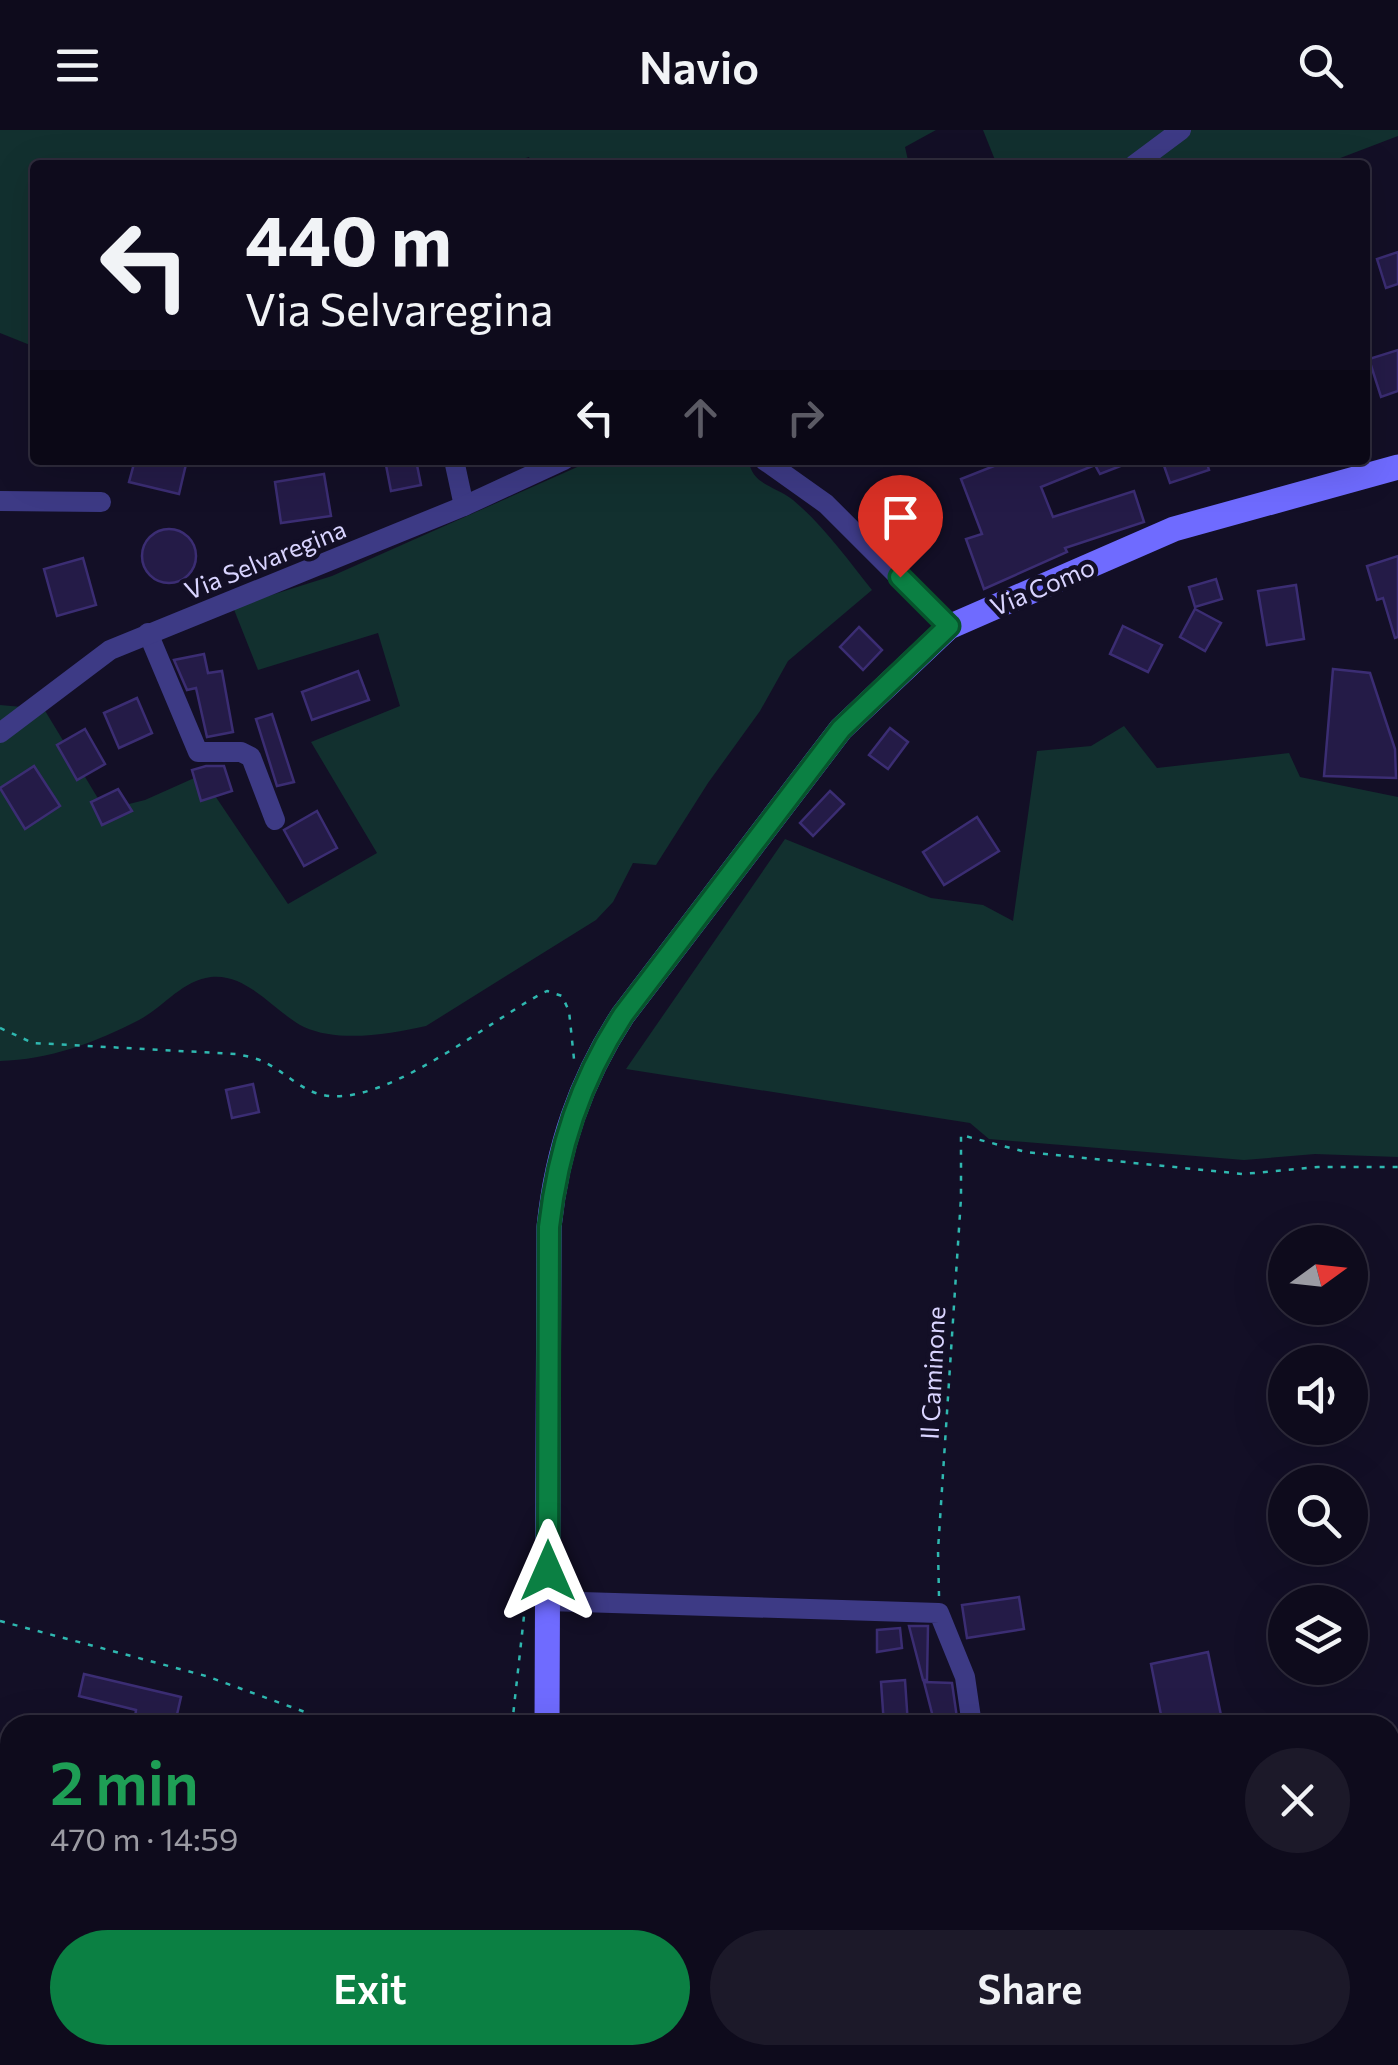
<!DOCTYPE html>
<meta charset="utf-8">
<style>
body{margin:0;font-family:Commissioner,sans-serif;background:#1c1929;color:#f1f3f6;height:100vh;display:flex;flex-direction:column;font-size:38px;white-space:nowrap}
*{box-sizing:border-box;margin:0}
p{font-size:32px;color:#9b9ba3}
.icon{flex:none;width:55px;height:55px;fill:none;stroke:currentColor;stroke-width:2;stroke-linecap:round;stroke-linejoin:round}
.map{position:relative;flex:1;overflow:hidden}
.panel{position:absolute;left:0px;top:1585px;width:1400px;height:350px;display:flex;flex-direction:column;background:#0e0b1c;border-radius:30px 30px 0 0;box-shadow:0 10px 40px #0002,0 0 0 2px #2e2b3b}
.panel>*{flex:none}
.top-card{position:absolute;left:30px;top:30px;width:1340px;height:305px;border-radius:10px;box-shadow:0 10px 40px #0002,0 0 0 2px #2e2b3b;background:#0e0b1c;color:#f1f3f6;overflow:hidden}
.needle{width:65px;rotate:75deg}
.buttons{position:absolute;left:1268px;top:1095px;display:grid;gap:20px}
.buttons a{display:grid;place-items:center;width:100px;height:100px;border-radius:50%;background:#0e0b1c;box-shadow:0 10px 40px #0002,0 0 0 2px #2e2b3b;font-size:50px}
.pin{position:absolute;display:grid;place-items:center;width:85px;height:85px;color:#fff;margin:-102px -42px;border-radius:50% 50% 50% 0;rotate:-45deg;box-shadow:0 0 10px #0007}
.pin .icon{rotate:45deg}
.me{position:absolute;width:110px;margin:-55px;rotate:0deg;stroke-linejoin:round;filter:drop-shadow(0 0 8px #0008)}
.turn{display:flex;align-items:center;gap:35px;height:210px;padding:0 50px;font-size:45px}
.turn .icon{width:130px;height:130px;stroke-width:2.5}
.turn b{display:block;font-size:70px;line-height:85px}
.lanes{display:flex;align-items:center;height:95px;padding:0 50px;background:#0003;justify-content:center;gap:50px;direction:ltr}
.lanes .off{opacity:.35}
.round{display:grid;place-items:center;flex:none;width:105px;height:105px;border-radius:52px;background:#1c1929}
.head{display:flex;align-items:center;justify-content:space-between;height:170px;padding:0 50px}
h1{font-size:60px;font-weight:600;line-height:75px;color:#1e9e55}
.button{display:flex;gap:20px;margin-top:auto;padding:20px 50px}
.button a{flex:1;height:115px;border-radius:60px;background:#0b8043;color:#fff;font-size:40px;font-weight:600;line-height:115px;text-align:center}
.button a+a{background:#1c1929;color:#f1f3f6}
header{display:flex;justify-content:space-between;align-items:center;height:130px;padding:0 50px;background:#0e0b1c;font-size:45px;font-weight:600}
.map>svg:first-child{display:block}
</style>
<header><svg class="icon" aria-label="menu" viewBox="0 0 24 24"><path d="M4 6h16M4 12h16M4 18h16"/></svg>Navio<svg class="icon" aria-label="search" viewBox="0 0 24 24"><circle cx="10" cy="10" r="6"/><path d="M15 15l6 6"/></svg></header>
<div class="map">
<svg width="1398" height="1935" viewBox="0 0 1398 1935">
<rect width="100%" height="100%" fill="#130f26"/>
<!-- green -->
<g fill="#12302f">
<path d="M0,0H936L905,17L909,35H532L529,27L503,35H35V217L0,203Z"/>
<path d="M983,0H1398V6L1322,35H997Z"/>
<path d="M593,330H749C751,355 776,356 793,370C823,395 848,430 872,460L788,531L760,581L708,653L656,735L633,733L613,772L596,790L426,896C390,904 339,913 304,897C274,882 248,843 211,847C181,851 164,877 139,890C97,912 48,930 0,931V575L44,579L105,680L145,670L201,645L288,774L377,723L311,612L400,576L378,503L258,540L233,477L332,446Z"/>
<path d="M1124,596L1157,638L1289,623L1300,647L1398,667V1027L1315,1024L1244,1030L989,1009L970,993L626,939L785,709L931,768L983,775L1013,791L1037,621L1091,616Z"/>
</g>
<!-- building -->
<g fill="#241b47" stroke="#3b2d73" stroke-width="2.5">
<path d="M1398,122V154L1386,158L1377,129Z"/>
<path d="M1398,220V261L1381,267L1369,229Z"/>
<path d="M135,330H187L179,364L129,352Z"/>
<path d="M385,330H416L421,355L391,361Z"/>
<path d="M1009,330H1136L1100,344L1095,335L1041,357L1053,387L1134,361L1144,392L1065,418L1067,422L984,459L966,409L982,404L961,349Z"/>
<path d="M1162,330H1206L1209,340L1170,353Z"/>
<path d="M324,344L331,386L281,393L275,352Z"/>
<circle cx="169" cy="426" r="27"/>
<path d="M1398,426V507L1395,508L1383,468L1377,470L1367,436Z"/>
<path d="M83,428L96,475L57,486L44,439Z"/>
<path d="M1216,449L1222,469L1195,477L1189,457Z"/>
<path d="M1296,455L1304,509L1267,515L1258,461Z"/>
<path d="M1195,479L1221,493L1205,521L1180,507Z"/>
<path d="M1123,496L1162,515L1148,542L1110,524Z"/>
<path d="M859,497L882,520L863,540L840,517Z"/>
<path d="M204,524L208,543L222,541L233,602L207,607L196,558L187,560L174,530Z"/>
<path d="M1333,539L1370,543L1395,619L1396,648L1324,646Z"/>
<path d="M358,541L369,570L312,590L302,562Z"/>
<path d="M137,568L152,603L119,618L104,583Z"/>
<path d="M272,584L294,652L277,656L256,589Z"/>
<path d="M890,598L908,612L888,639L869,625Z"/>
<path d="M85,599L105,634L77,650L57,615Z"/>
<path d="M34,636L60,676L25,699L0,658Z"/>
<path d="M206,636H224L232,661L201,671L192,640Z"/>
<path d="M118,659L132,681L102,695L91,672Z"/>
<path d="M830,661L844,674L813,706L800,693Z"/>
<path d="M317,681L337,718L304,736L284,700Z"/>
<path d="M977,687L999,721L944,755L923,722Z"/>
<path d="M253,954L259,982L232,988L226,960Z"/>
<path d="M1019,1467L1024,1499L967,1508L962,1475Z"/>
<path d="M909,1496H928L927,1550H923Z"/>
<path d="M900,1498L902,1518L877,1522V1500Z"/>
<path d="M1208,1522L1222,1590L1163,1595L1151,1534Z"/>
<path d="M84,1544L181,1567L176,1589L166,1586L165,1595H134L136,1580L79,1566Z"/>
<path d="M905,1550L908,1595H884L881,1552Z"/>
<path d="M924,1552L952,1553L958,1595H935Z"/>
</g>
<g fill="none" stroke-linecap="round" stroke-linejoin="round">
<!-- path -->
<g stroke="#2fb8b0" stroke-width="2.5" stroke-dasharray="5 8" stroke-linecap="butt">
<path d="M0,898L33,913L236,924C246,926 257,928 266,933C283,941 300,959 319,964C382,982 491,888 547,861L562,866L569,881L574,929"/>
<path d="M939,1466L938,1420L961,1068V1005L1026,1022L1243,1044L1318,1037H1398"/>
<path d="M0,1491L206,1546L316,1586L368,1595"/>
<path d="M512,1595L525,1477"/>
<path d="M1390,1718L1398,1716"/>
</g>
<!-- minor -->
<g stroke="#3d3a85" stroke-width="20">
<path d="M1134,35L1181,0"/>
<path d="M454,330L464,376"/>
<path d="M764,330L826,374L949,497"/>
<path d="M0,371L101,372"/>
<path d="M148,503L198,622H241L251,627L275,690"/>
<path d="M0,603L110,520L464,376L564,330"/>
<path d="M548,1471L939,1483L965,1547L972,1595"/>
<path d="M0,1823L10,1824"/>
<path d="M81,1925L84,1935"/>
</g>
<!-- tertiary -->
<path stroke="#3d3a85" stroke-width="25" d="M586,1925L592,1935"/>
<!-- secondary -->
<g stroke="#6f6bff" stroke-width="25">
<path d="M547,1595L549,1097C557,1019 580,951 623,885L841,599L949,497L1174,399L1398,337"/>
<path d="M459,1935L480,1925"/>
</g>
</g>
<g fill="none" stroke-linecap="round" stroke-linejoin="round">
<defs>
<path id="route" d="M548,1441L549,1097C558,1019 580,951 623,885L841,599L949,496L900,447"/>
</defs>
<!-- route casing -->
<use href="#route" stroke="#07532c" stroke-width="25"/>
<!-- route -->
<use href="#route" stroke="#0b8043" stroke-width="18"/>
</g>
<g text-anchor="middle" dominant-baseline="central" stroke-width="9" stroke-linejoin="round" paint-order="stroke">
<!-- street labels -->
<g font-size="25" fill="#d9d4ff" stroke="#130f26">
<text transform="translate(265 429) rotate(-22)">Via Selvaregina</text>
<text transform="translate(1042 456) rotate(-23)">Via Como</text>
<text transform="translate(932 1243) rotate(-87)">Il Caminone</text>
</g>
</g>
</svg>
<div class="buttons">
<a><svg class="needle" viewBox="-14 -14 28 28"><path d="M0-13l5 13h-10z" fill="#e53935"/><path d="M0 13l5-13h-10z" fill="#9b9ba3"/></svg></a>
<a><svg class="icon" aria-label="sound" viewBox="0 0 24 24"><path d="M4 9h4l5-4v14l-5-4H4zM17 9q2 3 0 6"/></svg></a>
<a><svg class="icon" aria-label="search" viewBox="0 0 24 24"><circle cx="10" cy="10" r="6"/><path d="M15 15l6 6"/></svg></a>
<a><svg class="icon" aria-label="layers" viewBox="0 0 24 24"><path d="M12 4l9 5-9 5-9-5zM3 14l9 5 9-5"/></svg></a>
</div>
<div class="pin" style="left:900px;top:447px;background:#d93025"><svg class="icon" aria-label="arrive" viewBox="0 0 24 24"><path d="M6 21V4h12l-3 4 3 4H6"/></svg></div>
<svg class="me" style="left:548px;top:1441px" viewBox="-20 -20 40 40"><path d="M0-17L14 15 0 8-14 15z" fill="#0b8043" stroke="#fff" stroke-width="4"/></svg>
<div class="top-card">
<div class="turn"><svg class="icon" aria-label="left" viewBox="0 0 24 24"><path d="M17 20v-9H6M10 6l-5 5 5 5"/></svg><div><b>440 m</b>Via Selvaregina</div></div>
<div class="lanes"><svg class="icon" aria-label="left" viewBox="0 0 24 24"><path d="M17 20v-9H6M10 6l-5 5 5 5"/></svg><svg class="icon off" aria-label="ahead" viewBox="0 0 24 24"><path d="M12 20V5M6 11l6-6 6 6"/></svg><svg class="icon off" aria-label="right" viewBox="0 0 24 24"><path d="M7 20v-9h11M14 6l5 5-5 5"/></svg></div>
</div>
<section class="panel">
<div class="head"><div><h1>2 min</h1><p>470 m · 14:59</p></div><a class="round"><svg class="icon" aria-label="close" viewBox="0 0 24 24"><path d="M6 6l12 12M18 6L6 18"/></svg></a></div>
<div class="button"><a>Exit</a><a>Share</a></div>
</section>
</div>
